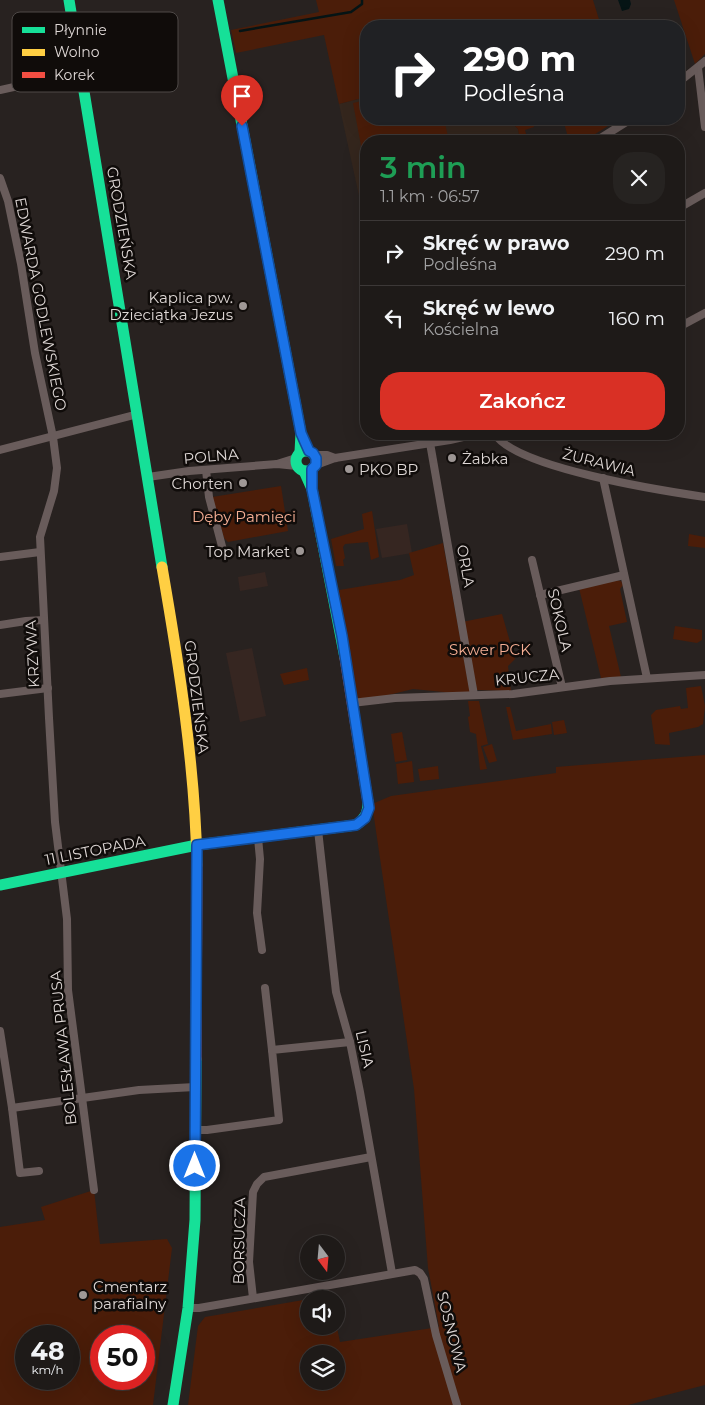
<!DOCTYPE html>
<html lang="pl">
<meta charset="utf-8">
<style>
body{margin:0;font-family:Montserrat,sans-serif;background:#262321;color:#f1f3f6;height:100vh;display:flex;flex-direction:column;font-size:19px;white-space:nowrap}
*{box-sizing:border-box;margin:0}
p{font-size:16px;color:#a1a1a2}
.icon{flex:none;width:28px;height:28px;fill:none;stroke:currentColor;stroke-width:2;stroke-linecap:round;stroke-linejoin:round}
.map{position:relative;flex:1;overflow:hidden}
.side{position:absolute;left:360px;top:135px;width:325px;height:305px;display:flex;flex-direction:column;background:#1e1a18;border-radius:20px;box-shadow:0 5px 20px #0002,0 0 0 1px #3c3837}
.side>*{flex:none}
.top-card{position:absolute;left:360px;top:20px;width:325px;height:105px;border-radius:20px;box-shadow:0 5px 20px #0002,0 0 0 1px #3c3837;background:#202124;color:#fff;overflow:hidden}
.needle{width:32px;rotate:164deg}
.controls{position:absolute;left:300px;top:1235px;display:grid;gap:10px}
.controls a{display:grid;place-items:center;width:45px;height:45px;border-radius:50%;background:#1e1a18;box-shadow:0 5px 20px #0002,0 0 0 1px #3c3837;font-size:25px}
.speed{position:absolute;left:15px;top:1325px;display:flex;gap:10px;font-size:25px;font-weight:700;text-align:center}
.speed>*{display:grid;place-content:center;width:65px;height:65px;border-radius:50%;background:#1e1a18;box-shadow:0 5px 20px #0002,0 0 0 1px #3c3837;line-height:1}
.speed small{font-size:12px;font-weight:400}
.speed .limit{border:8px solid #d22;background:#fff;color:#111}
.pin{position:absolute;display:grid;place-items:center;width:42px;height:42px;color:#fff;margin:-51px -21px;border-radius:50% 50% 50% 0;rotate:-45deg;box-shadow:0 0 5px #0007}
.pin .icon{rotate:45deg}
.me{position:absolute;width:55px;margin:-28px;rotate:0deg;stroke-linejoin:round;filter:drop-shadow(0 0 4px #0008)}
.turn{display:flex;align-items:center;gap:18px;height:105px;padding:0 20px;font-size:22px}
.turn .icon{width:65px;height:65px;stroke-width:2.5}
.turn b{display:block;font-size:35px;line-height:42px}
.round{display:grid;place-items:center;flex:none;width:52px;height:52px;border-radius:20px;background:#262321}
.overview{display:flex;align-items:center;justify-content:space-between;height:85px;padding:0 20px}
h1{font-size:30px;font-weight:600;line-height:38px;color:#1e9e55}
.cta{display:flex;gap:10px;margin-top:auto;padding:10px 20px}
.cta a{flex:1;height:58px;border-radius:20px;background:#d93025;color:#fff;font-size:20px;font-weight:600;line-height:58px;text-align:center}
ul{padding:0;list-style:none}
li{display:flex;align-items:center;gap:15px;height:65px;padding:0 20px;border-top:1px solid #3c3837}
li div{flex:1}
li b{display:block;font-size:19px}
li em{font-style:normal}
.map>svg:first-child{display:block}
</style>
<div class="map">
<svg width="705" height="1405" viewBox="0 0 705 1405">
<rect width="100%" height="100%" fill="#282220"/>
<!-- built -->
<g fill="#362621">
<path d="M407,524L412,553L382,558L376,529Z"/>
<path d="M265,572L268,586L240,591L238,577Z"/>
<path d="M252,648L266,716L240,722L226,653Z"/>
</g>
<!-- education -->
<path fill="#34261d" d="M366,97V119H508L518,129L520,141H366V228L339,104Z"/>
<!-- green -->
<g fill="#4b1d09" fill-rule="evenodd">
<path d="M316,0H593L601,26H537L536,24L528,26H366V97L339,104L324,35L236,53L231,30L319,12Z"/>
<path d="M674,0H705V54L695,64Z"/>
<path d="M362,101L365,115L366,112V119H444L449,141H366V172L353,103Z"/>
<path d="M508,119H532L534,127L525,130L528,141H520L518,129Z"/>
<path d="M563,119H619L584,141H569Z"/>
<path d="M400,434H444L422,438L401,439Z"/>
<path d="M281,486L288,531L228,542L224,538L212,497Z"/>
<path d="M372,511L379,557L371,560L368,542L345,544L343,547L345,558L343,560L344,566H336L331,539L364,529L362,514Z"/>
<path d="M689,534L705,537V548L688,546Z"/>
<path d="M443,543L469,687L474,695L413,689L364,701L352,698L333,591L400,580L414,575L409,553Z"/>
<path d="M616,580L621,581L623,585L620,589L627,622L609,626L621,677L601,678L579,588Z"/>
<path d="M502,614L515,659L508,666L511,691L477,690L462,622Z"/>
<path d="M675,626L702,630V640L697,643L673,639Z"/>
<path d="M307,668L309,680L284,685L280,674Z"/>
<path d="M701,686L705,706L703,724L698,727L669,733L670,745L655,744L651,715L656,710L680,706L681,709L688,708L686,688Z"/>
<path d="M468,701H479L488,744L481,746L487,769L480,770L476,734L470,732L468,717L470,716Z"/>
<path d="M506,707H510L516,731L551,724L552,734L513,740Z"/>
<path d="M564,720L567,733L554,735L552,722Z"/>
<path d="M402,732L407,760L395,762L391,734Z"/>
<path d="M492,744L497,761L489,763L483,747Z"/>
<path d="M705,755V1385L628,1405H188L198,1326L205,1317L309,1299V1326H336V1323L340,1342L439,1327L428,1268L414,1089L372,804L391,796L556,773V767ZM309,1354H336V1381H309Z"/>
<path d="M412,761L414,782L398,784L396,764Z"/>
<path d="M438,766L439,779L420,781L418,769Z"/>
<path d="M94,1190L100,1244L167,1239L172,1248L153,1405H0V1227L45,1220L41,1207ZM26,1336H69V1379H26ZM101,1336H144V1379H101Z"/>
<path d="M330,1290L332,1299H311L317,1298L316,1293Z"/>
</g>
<!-- water -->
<path fill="#051415" d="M618,0H630L631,4L629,9L622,11Z"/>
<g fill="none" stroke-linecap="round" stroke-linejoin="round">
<!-- stream -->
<path stroke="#051415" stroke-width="2.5" d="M240,31L351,12L362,4V0"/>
<!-- street -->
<g stroke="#695c5b" stroke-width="8">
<path d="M698,68L705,127"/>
<path d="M679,82L705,61"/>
<path d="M0,90L81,72"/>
<path d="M596,141L631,119"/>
<path d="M0,178L8,201L21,264L35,353L53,437L57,468L54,491L40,537L49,718L55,822L67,919L68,990L94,1190"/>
<path d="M679,208L705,193"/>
<path d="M679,327L705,313"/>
<path d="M495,434C515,468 664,491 705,497"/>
<path d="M430,443L474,695"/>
<path d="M0,450L138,414"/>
<path d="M315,455H327L335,458"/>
<path d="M277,464L296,458"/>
<path d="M316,465L335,458L450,440L476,434"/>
<path d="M206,470L209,497L223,550"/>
<path d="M148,477L189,471L277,464L297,466"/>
<path d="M603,478L647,678"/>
<path d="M0,557L40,552"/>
<path d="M532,560L562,687"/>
<path d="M540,595L624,575"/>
<path d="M0,625L26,621L44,620"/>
<path d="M0,694L48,688"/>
<path d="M352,703L395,698L513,694L610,681L705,675"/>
<path d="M318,830L336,992L350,1042L360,1092L392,1273"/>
<path d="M258,838L260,859L257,913L262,950"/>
<path d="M265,988L272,1050"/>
<path d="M0,1031L12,1108L20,1173L39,1171"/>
<path d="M12,1108L139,1090L195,1087"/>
<path d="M195,1130H207L279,1120L272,1050L350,1042"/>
<path d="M253,1298L249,1262L253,1192L257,1184L264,1177L371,1157"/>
<path d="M188,1308H199L415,1270L420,1273L424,1279L436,1335L457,1405"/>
</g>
<!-- fast -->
<g stroke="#16e098" stroke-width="11">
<path d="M69,0L162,567"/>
<path d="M218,0L301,433L300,452"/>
<circle cx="306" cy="461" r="10"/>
<path d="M304,471L312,489L345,658"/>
<path d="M0,885L197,845L356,825C365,819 368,813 368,802"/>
<path d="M173,1405L188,1308L195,1220L196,1059"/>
</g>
<!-- slow -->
<path stroke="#ffcf43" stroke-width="11" d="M162,567C179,665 195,765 197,865"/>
<!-- jam -->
<g stroke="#f24e42" stroke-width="11">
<path d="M345,658L368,802"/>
<path d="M196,1059L197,865"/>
</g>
</g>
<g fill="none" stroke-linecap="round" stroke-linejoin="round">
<defs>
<path id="route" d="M195,1166L197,845L356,825L365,818L369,808L342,636L312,489V469L316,465V458L313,453L309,451L301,433L242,126"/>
</defs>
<!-- route casing -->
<use href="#route" stroke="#114b97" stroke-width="12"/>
<!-- route -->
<use href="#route" stroke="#1a73e8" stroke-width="9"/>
</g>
<!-- markers -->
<g fill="#9f9896" stroke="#100c0a" stroke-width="2">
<circle cx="243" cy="306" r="5"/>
<circle cx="452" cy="458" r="5"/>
<circle cx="349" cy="469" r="5"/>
<circle cx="243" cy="483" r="5"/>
<circle cx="300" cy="551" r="5"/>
<circle cx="83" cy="1295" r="5"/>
</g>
<g text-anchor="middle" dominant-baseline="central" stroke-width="5" stroke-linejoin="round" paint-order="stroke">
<!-- street labels -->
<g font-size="15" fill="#dfd8d6" stroke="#100c0a">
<text transform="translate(122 223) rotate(80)">GRODZIEŃSKA</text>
<text transform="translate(41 304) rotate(79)">EDWARDA GODLEWSKIEGO</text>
<text transform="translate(211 456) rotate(-5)">POLNA</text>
<text transform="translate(599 462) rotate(14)">ŻURAWIA</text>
<text transform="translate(466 566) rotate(80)">ORLA</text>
<text transform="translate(560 620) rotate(77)">SOKOLA</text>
<text transform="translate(32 654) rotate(-93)">KRZYWA</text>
<text transform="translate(527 677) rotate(-6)">KRUCZA</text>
<text transform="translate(197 697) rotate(83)">GRODZIEŃSKA</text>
<text transform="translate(95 850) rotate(-11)">11 LISTOPADA</text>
<text transform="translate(63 1048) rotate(-96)">BOLESŁAWA PRUSA</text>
<text transform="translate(365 1049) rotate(77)">LISIA</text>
<text transform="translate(239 1241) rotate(-89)">BORSUCZA</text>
<text transform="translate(452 1332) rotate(76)">SOSNOWA</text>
</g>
<!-- poi labels -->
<g font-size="15" fill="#dfd8d6" stroke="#100c0a" text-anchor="end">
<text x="233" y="297">Kaplica pw.<tspan x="233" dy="17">Dzieciątka Jezus</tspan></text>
<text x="462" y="458" text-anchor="start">Żabka</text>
<text x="359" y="469" text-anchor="start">PKO BP</text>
<text x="233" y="483">Chorten</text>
<text x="290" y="551">Top Market</text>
<text x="93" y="1286" text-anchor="start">Cmentarz<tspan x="93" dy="17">parafialny</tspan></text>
</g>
<!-- park labels -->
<g font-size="15" fill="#f7af94" stroke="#100c0a">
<text x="244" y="516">Dęby Pamięci</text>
<text x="490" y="649">Skwer PCK</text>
</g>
</g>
<!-- legend -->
<rect x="12" y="12" width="166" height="80" rx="8" fill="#100c0a" stroke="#4e4947" stroke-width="1"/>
<rect x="22" y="27" width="23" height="6" fill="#16e098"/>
<rect x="22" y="49" width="23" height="7" fill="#ffcf43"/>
<rect x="22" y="72" width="23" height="6" fill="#f24e42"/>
<g font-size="14" fill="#dfd8d6">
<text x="54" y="35">Płynnie</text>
<text x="54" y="57">Wolno</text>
<text x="54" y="80">Korek</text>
</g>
</svg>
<div class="controls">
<a><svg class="needle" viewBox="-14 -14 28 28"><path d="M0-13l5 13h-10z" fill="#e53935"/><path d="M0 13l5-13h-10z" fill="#a1a1a2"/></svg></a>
<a><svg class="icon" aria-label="sound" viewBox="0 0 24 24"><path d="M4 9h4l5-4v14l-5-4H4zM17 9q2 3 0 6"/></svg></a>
<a><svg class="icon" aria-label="layers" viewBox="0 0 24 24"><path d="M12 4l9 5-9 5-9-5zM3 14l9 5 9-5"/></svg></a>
</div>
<div class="speed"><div>48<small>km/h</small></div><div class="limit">50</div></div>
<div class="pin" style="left:242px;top:126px;background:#d93025"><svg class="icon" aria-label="arrive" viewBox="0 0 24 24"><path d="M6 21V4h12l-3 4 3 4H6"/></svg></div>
<svg class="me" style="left:195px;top:1166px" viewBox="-20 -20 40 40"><circle r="17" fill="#1a73e8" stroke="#fff" stroke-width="3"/><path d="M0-11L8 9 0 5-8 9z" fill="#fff"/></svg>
<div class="top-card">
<div class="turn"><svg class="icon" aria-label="right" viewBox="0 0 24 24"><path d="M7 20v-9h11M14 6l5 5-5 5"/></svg><div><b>290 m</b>Podleśna</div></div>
</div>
<section class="side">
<div class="overview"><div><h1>3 min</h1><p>1.1 km · 06:57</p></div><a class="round"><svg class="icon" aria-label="close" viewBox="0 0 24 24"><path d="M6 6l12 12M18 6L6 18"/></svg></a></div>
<ul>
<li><svg class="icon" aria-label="right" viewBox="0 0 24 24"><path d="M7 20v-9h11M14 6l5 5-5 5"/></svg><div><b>Skręć w prawo</b><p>Podleśna</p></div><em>290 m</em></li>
<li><svg class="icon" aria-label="left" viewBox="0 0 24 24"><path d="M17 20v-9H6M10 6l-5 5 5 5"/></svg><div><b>Skręć w lewo</b><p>Kościelna</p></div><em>160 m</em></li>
</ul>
<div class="cta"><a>Zakończ</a></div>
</section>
</div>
